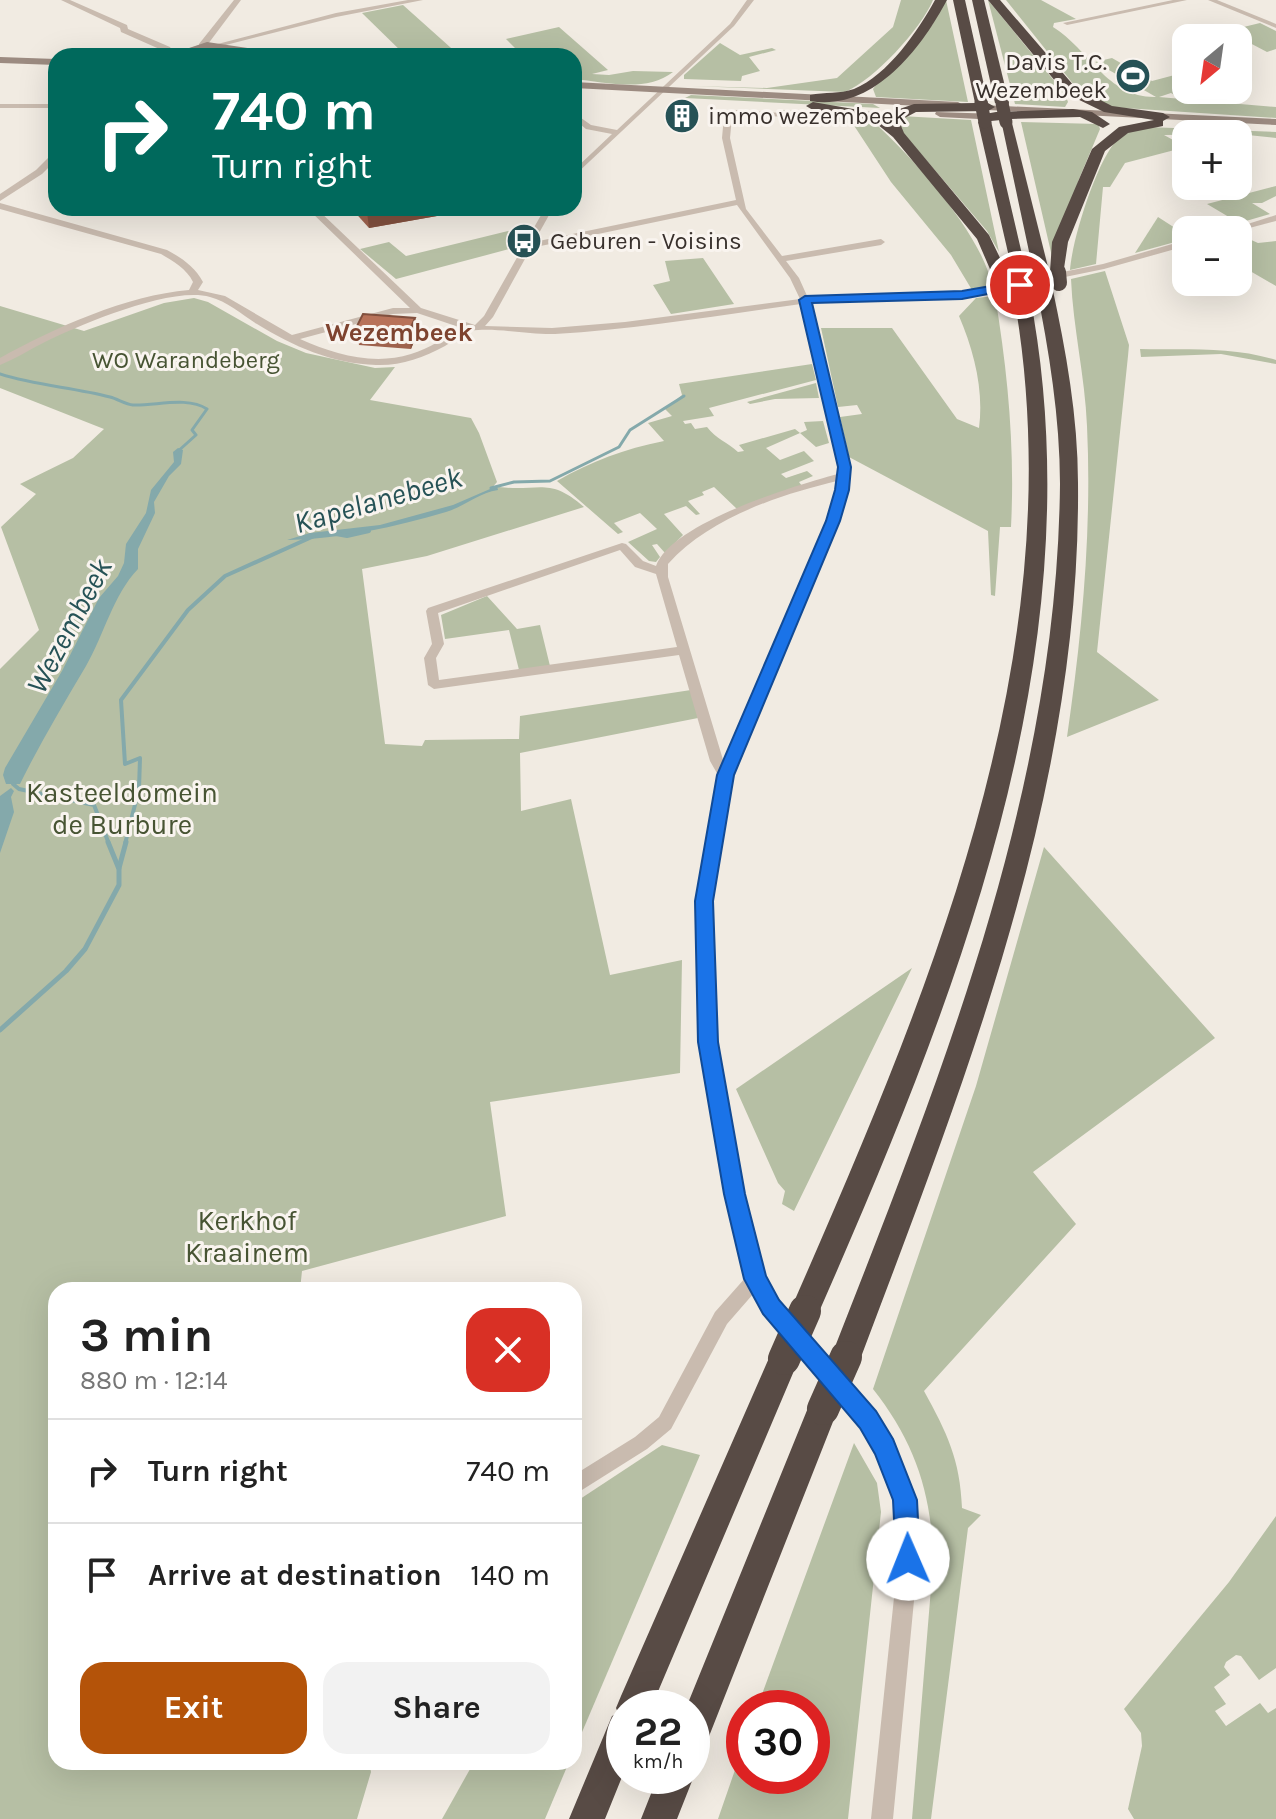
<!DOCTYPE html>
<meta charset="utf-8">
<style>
body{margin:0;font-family:Karla,sans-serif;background:#f2f2f2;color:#222;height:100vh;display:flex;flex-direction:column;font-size:30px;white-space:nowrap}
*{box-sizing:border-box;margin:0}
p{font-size:26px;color:#767676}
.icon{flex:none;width:44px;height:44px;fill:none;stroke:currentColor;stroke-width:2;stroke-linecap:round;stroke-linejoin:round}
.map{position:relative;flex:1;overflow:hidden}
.sheet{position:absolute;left:48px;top:1282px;width:534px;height:488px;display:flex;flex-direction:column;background:#fff;border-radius:24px;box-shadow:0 8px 32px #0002}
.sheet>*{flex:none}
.hud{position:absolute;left:48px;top:48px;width:534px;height:168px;border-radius:24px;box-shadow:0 8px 32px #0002;background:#00695c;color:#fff;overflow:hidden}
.needle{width:52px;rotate:209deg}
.tools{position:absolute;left:1172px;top:24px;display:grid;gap:16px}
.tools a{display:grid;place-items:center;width:80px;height:80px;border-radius:16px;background:#fff;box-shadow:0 8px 32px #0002;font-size:40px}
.speed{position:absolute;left:606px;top:1690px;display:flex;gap:16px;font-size:40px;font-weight:700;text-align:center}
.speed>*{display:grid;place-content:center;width:104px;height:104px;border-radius:50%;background:#fff;box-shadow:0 8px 32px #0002;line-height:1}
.speed small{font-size:20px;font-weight:400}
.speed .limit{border:12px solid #d22;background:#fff;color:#111}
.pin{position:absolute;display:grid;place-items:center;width:68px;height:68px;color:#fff;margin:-34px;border:4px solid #fff;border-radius:50%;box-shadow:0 2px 8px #0007}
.me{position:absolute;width:88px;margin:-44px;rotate:359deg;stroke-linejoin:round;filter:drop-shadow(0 0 6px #0008)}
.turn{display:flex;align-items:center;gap:28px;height:168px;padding:0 32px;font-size:36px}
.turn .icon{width:104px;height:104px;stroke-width:2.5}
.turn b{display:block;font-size:56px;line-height:68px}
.round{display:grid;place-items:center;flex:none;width:84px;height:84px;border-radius:24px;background:#f2f2f2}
.headline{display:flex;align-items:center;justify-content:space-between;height:136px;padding:0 32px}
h1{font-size:48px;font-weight:700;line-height:60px}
.primary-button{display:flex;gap:16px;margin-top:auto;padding:16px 32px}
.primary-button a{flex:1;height:92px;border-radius:24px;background:#b45309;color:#fff;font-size:32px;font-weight:700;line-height:92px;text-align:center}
.primary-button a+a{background:#f2f2f2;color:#222}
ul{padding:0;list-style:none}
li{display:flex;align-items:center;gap:24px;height:104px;padding:0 32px;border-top:2px solid #e0e0e0}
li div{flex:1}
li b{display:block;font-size:30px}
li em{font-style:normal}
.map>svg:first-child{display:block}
</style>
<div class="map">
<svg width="1276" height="1819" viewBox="0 0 1276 1819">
<rect width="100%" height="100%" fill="#f1ebe2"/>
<!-- green -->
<g fill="#b6bfa4">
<path d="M901,0H933C921,29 874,80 845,92L692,86L767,88L837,78L893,27Z"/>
<path d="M946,0L968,102L876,97L873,89L876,85L932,25Z"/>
<path d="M988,0L1065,94L1068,102L1065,107L1015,104Z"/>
<path d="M1006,0H1041L1076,19L1054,23L1053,27C1090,50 1107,98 1156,97L1095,62L1112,58L1152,81L1186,72V90H1208L1178,97L1171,93L1159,97L1276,107V118L1109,107L1078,90Z"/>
<path d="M403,5L460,56H406L362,13Z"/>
<path d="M1260,23L1276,31V49L1267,52L1227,31Z"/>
<path d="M559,27L608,70L592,74L609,75L633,71L673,72C646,93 606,82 574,79V56H523L506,39Z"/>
<path d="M720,43L740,55L772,48L776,50L749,57L760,71L742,76L741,81L684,79V75Z"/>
<path d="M691,95L873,104L880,108L685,98Z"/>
<path d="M783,110L856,116L877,125C915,160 983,236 992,286L972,290L951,255L891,182L853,124L782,113Z"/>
<path d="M901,116L971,120L999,252L987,231L898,127L897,120Z"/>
<path d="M1021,122L1098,124L1100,129L1079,179L1053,261Z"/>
<path d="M1147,127L1276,132V138L1238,134L1164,135L1186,147L1125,163L1110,187H1103L1096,264L1070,270C1072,240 1097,159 1118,139C1125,131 1138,130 1147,127Z"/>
<path d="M1276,186V196L1262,203H1252L1270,214L1239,223L1207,204Z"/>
<path d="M1158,217L1186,235V239L1135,253Z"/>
<path d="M508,231L523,238L517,247L396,279L360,249L389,242L406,256Z"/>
<path d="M1238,234L1258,243L1276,241V286L1238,264V256L1245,254L1241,251L1250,250L1238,241Z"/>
<path d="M703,258L734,304L671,314L653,285L670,281L665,261Z"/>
<path d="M1105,271L1129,345L1128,356L1097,652L1159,700L1067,737C1082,634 1092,530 1087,426C1085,376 1073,328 1071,279Z"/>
<path d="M995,296C1008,373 1015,449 1011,527H1000L995,596L991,595L988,531L849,457L840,417L862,414L857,405L838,407L821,328H892L957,419L979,428C984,390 974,351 959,316L976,298Z"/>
<path d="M194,298L208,302L277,341L306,353L375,368L395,367L370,400L471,418L479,433L497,482L491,489L499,487C539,492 549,476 584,507L427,556L362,569L385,744L422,746L425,740L519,739L520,716L691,690L698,718L520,753L521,811L571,799L610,975L682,960L680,1073L490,1102L506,1216L302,1271L300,1290H56V1762H369L371,1772L357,1819H0V669L39,630L1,527L36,494L20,484L73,458L104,429L0,388V306L84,331L164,303Z"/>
<path d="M1140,349C1185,350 1232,346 1276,360V364L1221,354L1141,357Z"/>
<path d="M812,364L816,380L709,408L714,416L683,421L685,424L691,423L695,429L707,427C716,439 727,442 738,452L744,451L739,445L795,429L800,433L807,430L804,422L823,421L829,443L816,447L800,433L766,448L780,460L804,451L814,461L781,474L786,478L807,471L813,476L799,482L802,486L737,509L714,487L702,492L704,495L688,501L700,514L696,515L686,506L664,514L683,535L665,553L657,544L652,545L660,557L656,562L649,561L628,542L657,529L640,513L614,523L623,532L618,534L557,481C592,461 624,449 664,441L648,423L672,416L665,409L682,395L679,384Z"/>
<path d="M816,383L819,398L775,399L750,404L747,402Z"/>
<path d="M487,596L517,629L540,625L550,666L519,670L509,630L445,639L441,615Z"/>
<path d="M1044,847L1215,1038L1033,1172L1076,1224L924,1391C947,1433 960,1459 962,1508L981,1515L968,1528L931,1819H912L933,1564C933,1496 915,1442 873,1389L976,1086Z"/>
<path d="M912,968L794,1211L782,1204L785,1191L778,1183L736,1089Z"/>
<path d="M854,1443L877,1483L881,1512L848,1819H718L744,1744V1776H812V1708H757Z"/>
<path d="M662,1445L700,1455L574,1751V1503Z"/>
<path d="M1276,1516V1668L1259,1680L1241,1656L1236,1655L1226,1662L1224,1667L1230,1675L1214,1687L1226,1704L1215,1711L1226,1726L1260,1703L1268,1713L1276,1708V1819H1134L1128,1809L1142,1746L1141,1733L1124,1709L1229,1582Z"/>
<path d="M474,1762H569L545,1819H442Z"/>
</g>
<!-- water -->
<g fill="#84a9ab">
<path d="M178,448L183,450L181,464L169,476L154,502L155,513L138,549V569C113,595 104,635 86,666C63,705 40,743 20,784H6L3,775L5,768L62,671L99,598L118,576L124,563L126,544L146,513L151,490L174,462L173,452Z"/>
<path d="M497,486L498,490C479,493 465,506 446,512C395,527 341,539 287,540L310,533L380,525L453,505Z"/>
<path d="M11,788L14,791L11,797L14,812L0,853V796Z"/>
</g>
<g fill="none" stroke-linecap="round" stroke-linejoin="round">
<!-- stream-far2 -->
<g stroke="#84a9ab" stroke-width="3">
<path d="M0,374C37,386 73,387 110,397C118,399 125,404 133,405C156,406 187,396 207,409L192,430L196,435L176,453"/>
<path d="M491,488L514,482L550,481L619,447L630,430L684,396"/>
</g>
<!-- stream-far1 -->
<g stroke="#84a9ab" stroke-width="4">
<path d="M336,534L347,536L369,531"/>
<path d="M13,784L19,789L94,805L109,844"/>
<path d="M125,844L139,789L140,758L125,764L121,700L188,610L225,576L314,536"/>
</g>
<!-- stream -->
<g stroke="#84a9ab" stroke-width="5">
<path d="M119,868L126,842"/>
<path d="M0,1030L66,971L85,949L119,885V869L108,842"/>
</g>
<!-- minor -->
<g fill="#c9bbaf" fill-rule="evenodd">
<path d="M61,0H70L127,25L128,29L170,47L173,52L166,54L164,51L121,32L120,28Z"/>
<path d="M234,0H241L205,48H199V44Z"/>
<path d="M408,0H423L336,17L214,48L210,46L336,13Z"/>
<path d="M747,0H754L734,26L574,176V170L612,134L586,129L574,119V113L591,125L617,130L730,24Z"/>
<path d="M1173,0H1187L1067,25L1063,23Z"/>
<path d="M1208,0H1217L1276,24V28Z"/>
<rect x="0" y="104" width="56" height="4"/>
<path d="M736,110L815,115L819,117L815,119L737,114L732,117L730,138L746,209L782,256L881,239L885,242L881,245L786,261L799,278L808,298L962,292L1103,264L1186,240V246L1104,269L962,298L810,303L849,467L847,490L838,521L731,775L711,901L716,1042L742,1194L763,1277L777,1301L874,1413L891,1441L914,1500L918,1559L893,1819H871L898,1559L896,1500L878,1452L862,1425L765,1313L754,1293L727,1324L671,1429L647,1449L574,1495V1475L635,1437L659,1417L715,1312L746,1277L726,1194L700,1042L697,901L718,775L710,761L679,655L434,689L428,685L424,658L432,644L426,611L428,608L622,543L626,544L643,561L656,566C671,523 796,485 838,474L839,467L801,304C720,315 638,329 555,334C531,335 493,327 471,331C462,333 452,342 445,346C423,358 400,366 376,365C334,364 292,346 257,324C242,315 227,301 210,297C170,286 80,325 43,343C29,350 15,359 0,365V358C54,328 127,295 189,290L193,282C187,269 173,261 161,254L0,209V203L167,250C182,258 195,267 203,282L198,290L225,296L292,335L393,308H410L307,208H316L421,308L475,325L484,316L545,208H553L534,242L736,200L722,138L724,116ZM737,205L790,278L800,299L625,322L552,328L485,326L493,317L531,248ZM417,313L462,328C445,337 429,349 411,354C373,366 334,354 300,339L393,314ZM837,481L828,521L724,763L668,577V564C709,518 779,495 837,481ZM620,550L635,567L656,574L677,647L439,680L436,658L444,644L438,613Z"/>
<path d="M53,153H56V160L42,174L0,201V194L36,170Z"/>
<path d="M1276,215V221L1238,231L1229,230Z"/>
</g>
<!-- secondary -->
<g fill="#9c8b81" fill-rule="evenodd">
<path d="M207,42L281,53L286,56H256L207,48L189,55L142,56L186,49Z"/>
<path d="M0,57L56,59V65L0,63Z"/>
<path d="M574,82L958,102L963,105L958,108L574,88Z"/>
<path d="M983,105L1276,119V125L987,110L982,107Z"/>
<path d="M936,112L998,114L1003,117L998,120L940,117L935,114Z"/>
</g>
<!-- motorway -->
<g fill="#584b45" fill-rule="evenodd">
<path d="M935,0H947C921,49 873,112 810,101V95C825,92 840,94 854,89C888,75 918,31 935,0Z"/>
<path d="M953,0H965L988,103L995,107L988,111L916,112L899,121L904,133L989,235L1012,283L1004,288L996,283L977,239L893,137L872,120L813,110L806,106L813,102L876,113L886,118L888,113L914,104L975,103Z"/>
<path d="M972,0H984L1009,103L1007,106L995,103Z"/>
<path d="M988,0H1000L1075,87L1112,106L1163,113L1170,117L1163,121V126L1128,133L1105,151L1068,242L1063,275L1058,277L1050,272L1052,242L1092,149L1119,127L1154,120L1104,112L1065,93Z"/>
<path d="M1073,109L1092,112L1110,124L1103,128L1080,117L1011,119L1050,275L1042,280L1034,275L1001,120L991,121L1028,280L1025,283H1015L978,122L985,114L996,112Z"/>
<path d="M1044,281L1052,286C1066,351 1078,417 1078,483C1081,789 967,1076 861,1357L857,1367L846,1372L835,1367L831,1357C941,1076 1057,791 1060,484C1060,418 1049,351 1036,286Z"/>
<path d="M1021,286L1029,291C1099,648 956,1000 815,1321L805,1325L795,1321L790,1311C930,991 1078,648 1013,291Z"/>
<path d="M784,1344L795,1349L799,1359L651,1708H624V1772L605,1819H569L612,1716L618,1713L616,1708L621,1696L773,1349Z"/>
<path d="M823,1394L834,1398L838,1409L704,1749L692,1755V1708H686L812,1398Z"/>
<path d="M692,1772L694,1776L677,1819H641L658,1776H692Z"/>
</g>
<!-- motorway-bridge-far2 -->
<g stroke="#584b45" stroke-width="13">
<path d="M981,103L985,122"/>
<path d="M1002,103L1006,122"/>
</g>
<!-- motorway-bridge-far1 -->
<g stroke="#584b45" stroke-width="16">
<path d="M1058,272L1059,283"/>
<path d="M1004,283L1013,292"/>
</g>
<!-- motorway-bridge -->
<g stroke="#584b45" stroke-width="32">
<path d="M784,1359L805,1311"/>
<path d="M823,1409L846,1357"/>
</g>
</g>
<!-- wall -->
<g fill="#9e624d">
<path d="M351,208H454V213L369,228Z"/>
<path d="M415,318L417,334L411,349L359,345L356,328Z"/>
</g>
<!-- shaded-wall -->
<g fill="#81503e">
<path d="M391,208H454V213L369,228L367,212Z"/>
<path d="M415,318L417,334L411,349L409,332Z"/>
</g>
<!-- building -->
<g fill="#b87259" stroke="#81503e" stroke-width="2">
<path d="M363,208H391L367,212Z"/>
<path d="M363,314L415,318L409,332L356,328Z"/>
</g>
<!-- route -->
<path fill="#1a73e8" stroke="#114b97" stroke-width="2" d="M1020,281L1026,285L1025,287L962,299L812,303L851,467L849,490L840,521L734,775L713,901L718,1042L745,1194L766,1276L779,1300L876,1411L893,1439L917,1500L920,1559L917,1567L908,1571L899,1567L896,1559L893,1500L875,1454L860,1428L763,1314L744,1279L724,1194L698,1042L695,901L717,775L826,521L835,490L838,467L799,300L805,296L962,291Z"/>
<!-- icons -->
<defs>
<symbol id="stadium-disc" viewBox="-11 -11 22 22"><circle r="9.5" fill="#265256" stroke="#f9f4ef"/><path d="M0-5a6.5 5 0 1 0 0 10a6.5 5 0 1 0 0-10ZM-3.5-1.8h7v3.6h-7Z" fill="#fff"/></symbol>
<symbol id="building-disc" viewBox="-11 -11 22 22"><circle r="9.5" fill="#265256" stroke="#f9f4ef"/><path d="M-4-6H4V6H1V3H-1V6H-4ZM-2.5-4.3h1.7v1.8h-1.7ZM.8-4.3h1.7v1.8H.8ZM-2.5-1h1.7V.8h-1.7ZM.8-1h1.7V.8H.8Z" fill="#fff"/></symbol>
<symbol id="bus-disc" viewBox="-11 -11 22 22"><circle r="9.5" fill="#265256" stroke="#f9f4ef"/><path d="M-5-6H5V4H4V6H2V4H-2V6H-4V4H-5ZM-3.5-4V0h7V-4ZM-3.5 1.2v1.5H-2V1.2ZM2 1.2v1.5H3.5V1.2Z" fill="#fff"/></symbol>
</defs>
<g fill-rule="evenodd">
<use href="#stadium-disc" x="1113" y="56" width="40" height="40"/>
<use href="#building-disc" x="662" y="96" width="40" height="40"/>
<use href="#bus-disc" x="504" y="221" width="40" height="40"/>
</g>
<g text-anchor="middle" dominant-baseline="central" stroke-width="6" stroke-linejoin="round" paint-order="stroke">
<!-- far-poi labels -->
<g font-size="24" fill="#38302c" stroke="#f9f4ef" text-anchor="start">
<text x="1107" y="62" text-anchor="end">Davis T.C.<tspan x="1107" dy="28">Wezembeek</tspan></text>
<text x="708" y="116">immo wezembeek</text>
<text x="550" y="241">Geburen - Voisins</text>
</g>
<!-- far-park labels -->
<g font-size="24" fill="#475433" stroke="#f9f4ef">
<text x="186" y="360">WO Warandeberg</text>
</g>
<!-- far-quarter labels -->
<g font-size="26" font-weight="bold" fill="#7e432f" stroke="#f9f4ef">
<text x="399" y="332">Wezembeek</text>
</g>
<!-- park labels -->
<g font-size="28" fill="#475433" stroke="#f9f4ef">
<text x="122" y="792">Kasteeldomein<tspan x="122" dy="32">de Burbure</tspan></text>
<text x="247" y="1220">Kerkhof<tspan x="247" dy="32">Kraainem</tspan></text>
</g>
<!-- water labels -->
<g font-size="30" font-style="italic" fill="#265256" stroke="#f9f4ef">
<text transform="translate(378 500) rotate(-16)">Kapelanebeek</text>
<text transform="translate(69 626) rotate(-62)">Wezembeek</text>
</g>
</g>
</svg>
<div class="tools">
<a><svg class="needle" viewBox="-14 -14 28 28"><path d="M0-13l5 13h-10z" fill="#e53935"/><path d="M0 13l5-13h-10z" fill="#767676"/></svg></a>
<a>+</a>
<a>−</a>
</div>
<div class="speed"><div>22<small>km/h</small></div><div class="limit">30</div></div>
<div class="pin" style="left:1020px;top:285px;background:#d93025"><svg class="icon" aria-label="arrive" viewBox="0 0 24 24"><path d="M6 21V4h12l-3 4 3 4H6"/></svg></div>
<svg class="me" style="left:908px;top:1559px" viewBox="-20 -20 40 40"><circle r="19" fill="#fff"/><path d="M0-13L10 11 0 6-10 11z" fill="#1a73e8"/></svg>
<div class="hud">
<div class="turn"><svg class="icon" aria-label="right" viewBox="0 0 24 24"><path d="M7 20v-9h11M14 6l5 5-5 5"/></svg><div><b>740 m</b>Turn right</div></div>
</div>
<section class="sheet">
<div class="headline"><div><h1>3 min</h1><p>880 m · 12:14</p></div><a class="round" style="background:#d93025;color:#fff"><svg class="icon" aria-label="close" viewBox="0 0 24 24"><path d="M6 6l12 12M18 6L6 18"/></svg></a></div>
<ul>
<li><svg class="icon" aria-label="right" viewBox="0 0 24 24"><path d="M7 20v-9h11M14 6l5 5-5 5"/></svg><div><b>Turn right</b></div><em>740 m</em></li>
<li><svg class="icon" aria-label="arrive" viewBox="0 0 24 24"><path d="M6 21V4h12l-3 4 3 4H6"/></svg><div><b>Arrive at destination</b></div><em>140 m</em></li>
</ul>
<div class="primary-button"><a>Exit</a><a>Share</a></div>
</section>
</div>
